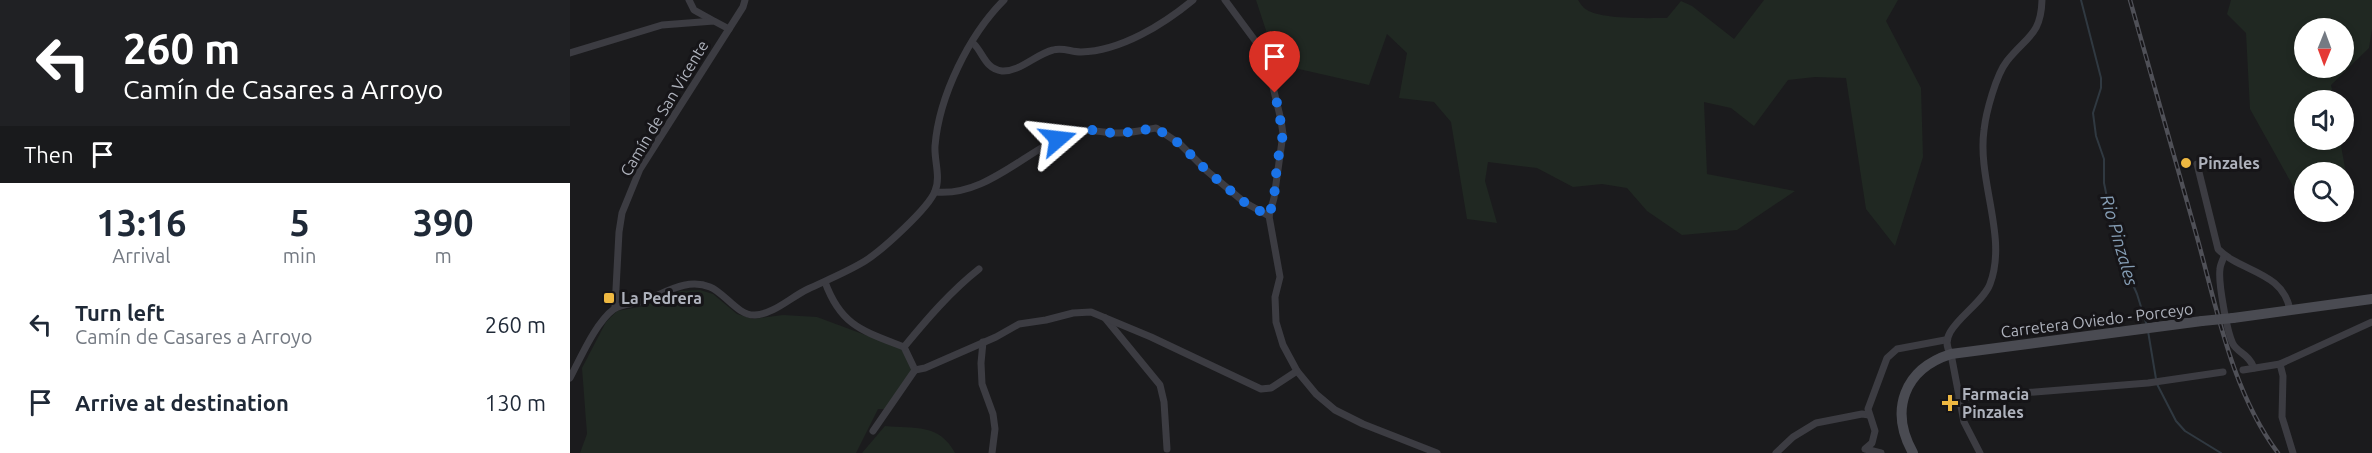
<!DOCTYPE html>
<meta charset="utf-8">
<style>
body{margin:0;font-family:Ubuntu,sans-serif;background:#f2f2f3;color:#1f2937;height:100vh;display:flex;flex-direction:column;font-size:22px;white-space:nowrap}
*{box-sizing:border-box;margin:0}
p{font-size:20px;color:#747a83}
.icon{flex:none;width:33px;height:33px;fill:none;stroke:currentColor;stroke-width:2;stroke-linecap:round;stroke-linejoin:round}
.map{position:relative;flex:1;overflow:hidden}
.drawer{display:flex;flex-direction:column;background:#fff;width:570px}
.drawer>*{flex:none}
.top-card{background:#202124;color:#fff;overflow:hidden}
.needle{width:39px;rotate:181deg}
.fabs{position:absolute;left:1724px;top:18px;display:grid;gap:12px}
.fabs a{display:grid;place-items:center;width:60px;height:60px;border-radius:50%;background:#fff;box-shadow:0 3px 9px #0003;font-size:30px}
.pin{position:absolute;display:grid;place-items:center;width:51px;height:51px;color:#fff;margin:-62px -26px;border-radius:50% 50% 50% 0;rotate:-45deg;box-shadow:0 0 6px #0007}
.pin .icon{rotate:45deg}
.me{position:absolute;width:66px;margin:-33px;rotate:73deg;stroke-linejoin:round;filter:drop-shadow(0 0 4px #0008)}
.turn{display:flex;align-items:center;gap:21px;height:126px;padding:0 24px;font-size:27px}
.turn .icon{width:78px;height:78px;stroke-width:2.5}
.turn b{display:block;font-size:42px;line-height:51px}
.then{display:flex;align-items:center;height:57px;padding:0 24px;background:#0003;gap:12px;font-size:22px}
.eta{display:flex;justify-content:space-evenly;align-items:center;height:102px;text-align:center}
.eta b{font-size:36px;font-weight:700;line-height:42px}
ul{padding:0;list-style:none}
li{display:flex;align-items:center;gap:18px;height:78px;padding:0 24px}
li div{flex:1}
li b{display:block;font-size:22px}
li em{font-style:normal}
main{display:flex;flex:1;min-height:0}
.map>svg:first-child{display:block}
</style>
<main>
<section class="drawer">
<div class="top-card">
<div class="turn"><svg class="icon" aria-label="left" viewBox="0 0 24 24"><path d="M17 20v-9H6M10 6l-5 5 5 5"/></svg><div><b>260 m</b>Camín de Casares a Arroyo</div></div>
<div class="then">Then<svg class="icon" aria-label="arrive" viewBox="0 0 24 24"><path d="M6 21V4h12l-3 4 3 4H6"/></svg></div>
</div>
<div class="eta">
<div><b>13:16</b><p>Arrival</p></div>
<div><b>5</b><p>min</p></div>
<div><b>390</b><p>m</p></div>
</div>
<ul>
<li><svg class="icon" aria-label="left" viewBox="0 0 24 24"><path d="M17 20v-9H6M10 6l-5 5 5 5"/></svg><div><b>Turn left</b><p>Camín de Casares a Arroyo</p></div><em>260 m</em></li>
<li><svg class="icon" aria-label="arrive" viewBox="0 0 24 24"><path d="M6 21V4h12l-3 4 3 4H6"/></svg><div><b>Arrive at destination</b></div><em>130 m</em></li>
</ul>
</section>
<div class="map">
<svg width="1802" height="453" viewBox="0 0 1802 453">
<rect width="100%" height="100%" fill="#1b1b1d"/>
<!-- green -->
<g fill="#202822" fill-rule="evenodd">
<path d="M686,0H1008C1010,3 1012,6 1014,8C1028,20 1078,18 1097,18L1111,1L1122,6L1164,39L1194,0H1328L1316,21L1351,88L1353,157L1325,246L1296,209L1276,78L1245,77L1218,80L1184,126L1161,108L1134,102L1137,174L1225,191L1167,230L1112,235L1077,211L1057,188L1032,184L1003,187L967,168L918,162L915,181L927,223L897,219L881,122L864,102L829,98L837,53L817,34L799,85L707,64Z"/>
<path d="M1661,0H1802V29L1799,48L1761,85L1764,100H1734V140H1770L1780,196L1778,208L1773,207V172H1734V198L1728,195L1680,109L1676,33L1657,14ZM1773,28V68H1734V28Z"/>
<path d="M130,290L143,294L167,314L183,319L213,315L247,317L333,349L342,369L315,409H308L286,453H10L17,434L12,368L36,322L47,311L74,306L110,291Z"/>
<path d="M315,426C345,429 369,423 385,453H292Z"/>
</g>
<g fill="none" stroke-linecap="round" stroke-linejoin="round">
<!-- stream -->
<g stroke="#303941" stroke-width="2">
<path d="M1511,0L1531,78V88L1523,113L1526,136L1534,159V183L1540,212L1551,238V257L1567,294L1577,326"/>
<path d="M1578,331L1586,379"/>
<path d="M1587,384L1606,421L1615,431L1651,453"/>
</g>
<!-- minor -->
<g stroke="#3c3c42" stroke-width="7">
<path d="M119,0L124,10L142,20"/>
<path d="M655,0L695,54L711,120L713,134L704,198L699,216L710,277L705,297L706,322L713,345L727,371L746,394L765,410L793,424L867,453"/>
<path d="M403,43C413,52 415,69 432,71C450,72 466,54 483,50C493,47 501,52 511,52C551,51 594,24 623,0"/>
<path d="M0,53L92,25L144,21L159,29"/>
<path d="M1627,164L1648,249C1670,272 1713,271 1720,310"/>
<path d="M365,192C418,197 457,148 504,132C519,127 534,134 549,133C562,133 574,130 586,128L610,144L637,171L674,202L699,216"/>
<path d="M1654,256C1653,260 1650,265 1650,269C1648,282 1657,332 1663,344C1668,353 1679,354 1684,368"/>
<path d="M255,282C271,326 293,331 334,347L345,370"/>
<path d="M45,308L49,232L52,213L70,169L173,7L175,0"/>
<path d="M535,318L590,385L594,402L597,449"/>
<path d="M413,342L411,363L412,384L423,414L425,429L422,453"/>
<path d="M334,347C357,319 381,291 409,269"/>
<path d="M1710,364L1713,376L1712,417L1723,453"/>
<path d="M345,370L355,368L426,337L449,324L476,320L503,313L521,312L581,337L691,389L701,388L727,371"/>
<path d="M1673,370L1710,364L1802,322"/>
<path d="M0,378C11,357 26,322 44,309C51,304 63,304 70,302C93,295 115,277 140,287C155,293 168,316 185,315C204,314 221,297 238,289C257,280 277,272 295,261C311,251 359,208 365,191C371,177 364,160 365,146C369,96 399,35 434,0"/>
<path d="M1389,398L1578,383L1653,372"/>
<path d="M303,431L345,370"/>
<path d="M1206,453L1223,437L1246,423L1292,414L1299,415"/>
<path d="M1311,453L1295,449L1302,443L1305,431L1298,409L1317,358L1327,349L1375,340"/>
<path d="M1410,453L1394,422L1381,354C1363,330 1411,308 1420,284C1438,237 1407,181 1414,130C1416,112 1426,75 1437,61C1457,36 1471,35 1472,0"/>
</g>
<!-- secondary -->
<g stroke="#4a4b52" stroke-width="10">
<path d="M1663,318L1802,299"/>
<path d="M1343,453C1319,410 1334,369 1381,354L1632,321"/>
</g>
<defs>
<path id="rail" d="M1560,0C1582,79 1605,158 1627,237C1647,309 1662,392 1708,453"/>
</defs>
<!-- rail casing -->
<use href="#rail" stroke="#4f5057" stroke-width="4.5"/>
<!-- rail -->
<use href="#rail" stroke="#161518" stroke-width="2" stroke-dasharray="7" stroke-linecap="butt"/>
<!-- secondary-bridge -->
<path stroke="#4a4b52" stroke-width="10" d="M1632,321L1663,318"/>
</g>
<g fill="none" stroke-linecap="round" stroke-linejoin="round">
<!-- route -->
<path stroke="#1a73e8" stroke-width="10" stroke-dasharray="0 18" d="M488,139L506,131L524,130L547,134L586,128L610,144L637,171L674,202L699,216L704,198L707,164L713,134L705,93"/>
</g>
<!-- markers -->
<g fill="#eeb841" stroke="#161518" stroke-width="2">
<circle cx="1616" cy="163" r="6"/>
<rect x="33" y="292" width="12" height="12" rx="3"/>
<path d="M1377 394h6v6h6v6h-6v6h-6v-6h-6v-6h6z"/>
</g>
<g text-anchor="middle" dominant-baseline="central" stroke-width="6" stroke-linejoin="round" paint-order="stroke">
<!-- street labels -->
<g font-size="16" fill="#aeb2bc" stroke="#161518">
<text transform="translate(94 108) rotate(-59)">Camín de San Vicente</text>
<text transform="translate(1527 320) rotate(-7)">Carretera Oviedo - Porceyo</text>
</g>
<!-- poi labels -->
<g font-size="16" font-weight="bold" fill="#aeb2bc" stroke="#161518" text-anchor="start">
<text x="1628" y="163">Pinzales</text>
<text x="51" y="298">La Pedrera</text>
<text x="1392" y="394">Farmacia<tspan x="1392" dy="18">Pinzales</tspan></text>
</g>
<!-- water labels -->
<g font-size="18" font-style="italic" fill="#869eb5" stroke="#161518">
<text transform="translate(1550 240) rotate(74)">Rio Pinzales</text>
</g>
</g>
</svg>
<div class="fabs">
<a><svg class="needle" viewBox="-14 -14 28 28"><path d="M0-13l5 13h-10z" fill="#e53935"/><path d="M0 13l5-13h-10z" fill="#747a83"/></svg></a>
<a><svg class="icon" aria-label="sound" viewBox="0 0 24 24"><path d="M4 9h4l5-4v14l-5-4H4zM17 9q2 3 0 6"/></svg></a>
<a><svg class="icon" aria-label="search" viewBox="0 0 24 24"><circle cx="10" cy="10" r="6"/><path d="M15 15l6 6"/></svg></a>
</div>
<div class="pin" style="left:705px;top:93px;background:#d93025"><svg class="icon" aria-label="arrive" viewBox="0 0 24 24"><path d="M6 21V4h12l-3 4 3 4H6"/></svg></div>
<svg class="me" style="left:488px;top:139px" viewBox="-20 -20 40 40"><path d="M0-17L14 15 0 8-14 15z" fill="#1a73e8" stroke="#fff" stroke-width="4"/></svg>
</div>
</main>
